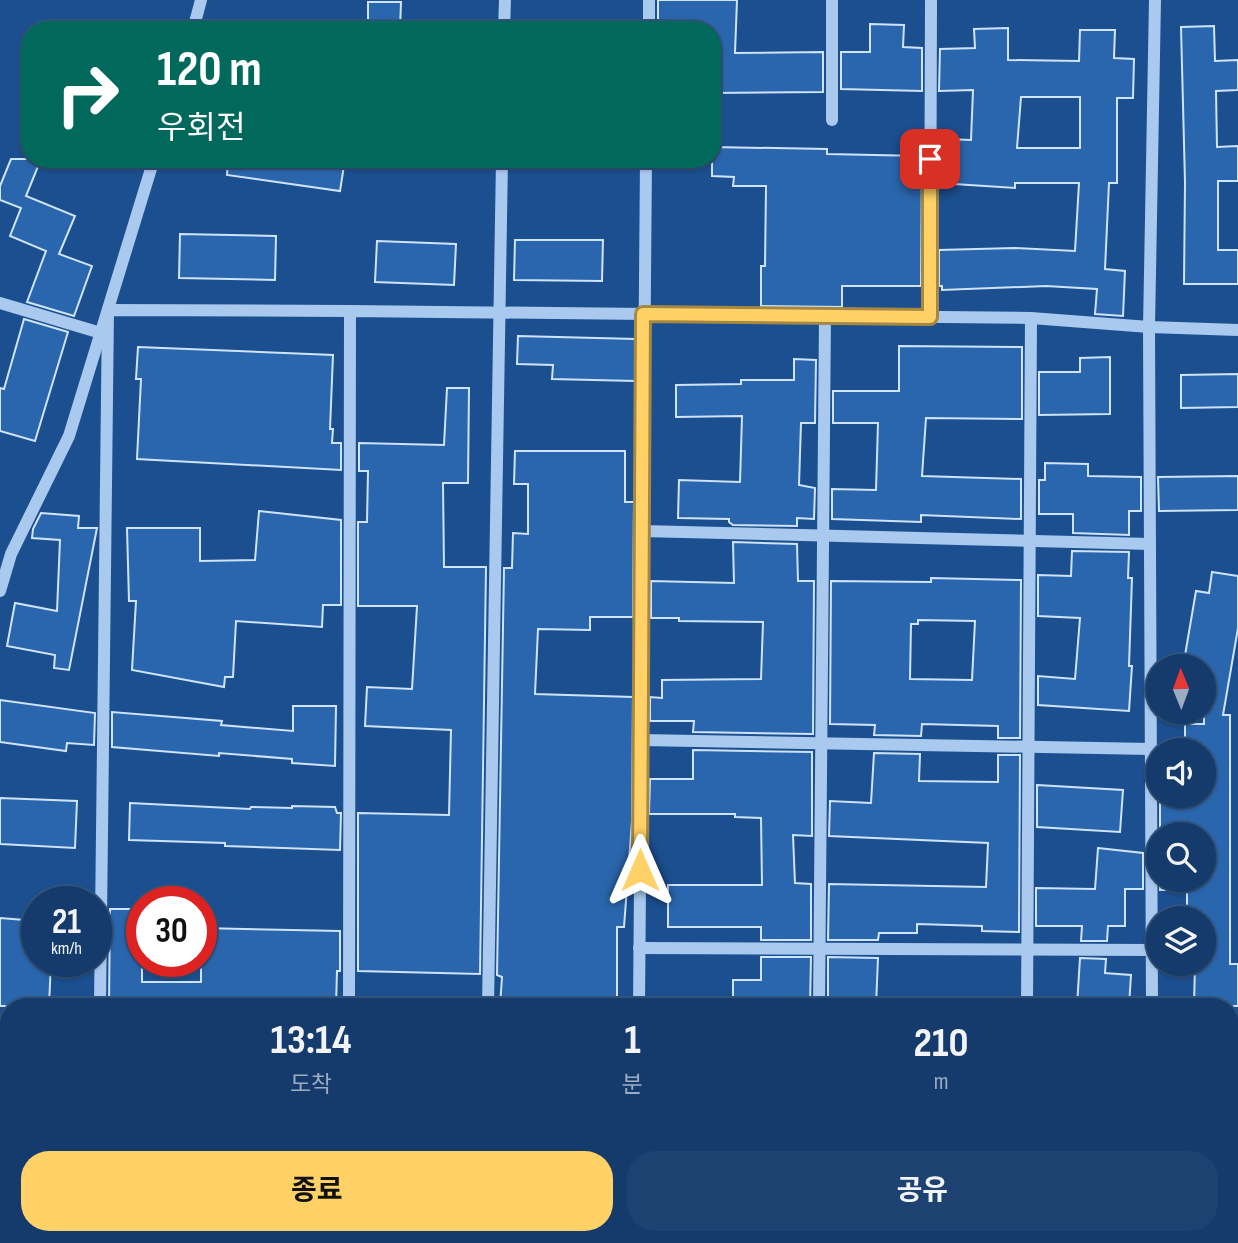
<!DOCTYPE html>
<html lang="ko">
<meta charset="utf-8">
<style>
body{margin:0;font-family:"Sofia Sans Condensed","Noto Sans KR",sans-serif;background:#1d4271;color:#f1f3f6;height:100vh;display:flex;flex-direction:column;font-size:26px;white-space:nowrap}
*{box-sizing:border-box;margin:0}
p{font-size:23px;color:#9dadc1}
.icon{flex:none;width:38px;height:38px;fill:none;stroke:currentColor;stroke-width:2;stroke-linecap:round;stroke-linejoin:round}
.map{position:relative;flex:1;overflow:hidden}
.side{position:absolute;left:0px;top:998px;width:1239px;height:247px;display:flex;flex-direction:column;background:#143b6b;border-radius:28px 28px 0 0;box-shadow:0 2px 5px #0004,0 0 0 2px #33557e}
.side>*{flex:none}
.top-card{position:absolute;left:21px;top:21px;width:700px;height:147px;border-radius:28px;box-shadow:0 2px 5px #0004,0 0 0 2px #33557e;background:#00695c;color:#fff;overflow:hidden}
.needle{width:46px;rotate:359deg}
.tools{position:absolute;left:1146px;top:654px;display:grid;gap:14px}
.tools a{display:grid;place-items:center;width:70px;height:70px;border-radius:50%;background:#143b6b;box-shadow:0 2px 5px #0004,0 0 0 2px #33557e;font-size:35px}
.speed{position:absolute;left:21px;top:886px;display:flex;gap:14px;font-size:35px;font-weight:700;text-align:center}
.speed>*{display:grid;place-content:center;width:91px;height:91px;border-radius:50%;background:#143b6b;box-shadow:0 2px 5px #0004,0 0 0 2px #33557e;line-height:1}
.speed small{font-size:18px;font-weight:400}
.speed .limit{border:10px solid #d22;background:#fff;color:#111}
.pin{position:absolute;display:grid;place-items:center;width:60px;height:60px;color:#fff;margin:-30px;border-radius:14px;box-shadow:0 4px 10px #0006}
.me{position:absolute;width:77px;margin:-38px;rotate:0deg;stroke-linejoin:round;filter:drop-shadow(0 0 5px #0008)}
.turn{display:flex;align-items:center;gap:24px;height:147px;padding:0 21px;font-size:32px}
.turn .icon{width:91px;height:91px;stroke-width:2.5}
.turn b{display:block;font-size:49px;line-height:60px}
.eta{display:flex;justify-content:space-evenly;align-items:center;height:119px;text-align:center}
.eta b{font-size:42px;font-weight:700;line-height:49px}
.action{display:flex;gap:14px;margin-top:auto;padding:14px 21px}
.action a{flex:1;height:80px;border-radius:28px;background:#ffd166;color:#111;font-size:28px;font-weight:700;line-height:80px;text-align:center}
.action a+a{background:#1d4271;color:#f1f3f6}
.map>svg:first-child{display:block}
</style>
<div class="map">
<svg width="1238" height="1243" viewBox="0 0 1238 1243">
<rect width="100%" height="100%" fill="#1b4f8f"/>
<!-- building -->
<g fill="#2a66ad" stroke="#cfe3fa" stroke-width="2" fill-rule="evenodd">
<path d="M658,0H737L735,53L823,52V92L712,93V30H658Z"/>
<path d="M368,2H401L400,30H368Z"/>
<path d="M870,24L904,25L903,47L922,48V91L841,89V52H870Z"/>
<path d="M1214,26L1215,61L1238,60V90L1216,91L1217,147L1238,146V181H1218V250H1238V284H1184L1185,182L1181,27Z"/>
<path d="M1008,28V60L1079,61L1080,30H1115L1114,58L1134,59L1133,98H1117V183H1109L1105,269L1125,271L1123,316L1095,314L1097,289L1046,286L942,290V286H939V250L1015,248L1075,251L1079,183H1015V188L939,183V156H945L946,139L971,140L973,90L939,91L940,49L975,48L974,29ZM1021,97H1080V148H1017Z"/>
<path d="M712,147L827,149V154L922,156L921,286H842V307L761,306V266H765L766,186H733L734,177L712,176Z"/>
<path d="M11,159H41L26,196L75,216L59,254L92,266L74,316L27,302L46,251L10,236L21,208L0,200V186Z"/>
<path d="M228,159H345L340,191L227,175Z"/>
<path d="M180,234L276,236L275,280L179,278Z"/>
<path d="M515,240H603L602,281L514,280Z"/>
<path d="M377,241L456,244L454,285L375,282Z"/>
<path d="M24,319L68,332L35,441L0,431V388L4,389Z"/>
<path d="M518,336L636,339L635,381L552,379L553,365L517,364Z"/>
<path d="M899,346L1022,347V419L926,418L922,476L1021,479V519L921,515V522L832,519V489L876,490L878,423H833V391H899Z"/>
<path d="M138,347L333,355L330,429H333L332,443H341V470L137,459L141,379H136Z"/>
<path d="M1110,357V414L1039,415V372H1080V358Z"/>
<path d="M794,359L816,360L815,423H801L799,485L815,488L814,519L797,518V526L733,525L729,522V519L678,518L679,480L740,482L742,416L676,417V385L741,384V380H794Z"/>
<path d="M1238,374V407L1181,408V375Z"/>
<path d="M447,388H469L468,483H443L444,567H486L480,974L358,971V813L449,815L451,730L365,726L367,687L412,689L417,606H358V522H367L368,471H359V443L444,445Z"/>
<path d="M515,451H625V502H634L633,617H590V630L538,629L535,694L633,697L632,821L624,927H617V1006H500L502,977L497,975L504,568H512L513,533L528,534V484H514Z"/>
<path d="M1045,463L1088,464V476L1141,477V511H1129V535L1073,533V514H1039V480H1045Z"/>
<path d="M1238,476V510L1159,511L1158,477Z"/>
<path d="M259,511L341,520V605H323L322,627L236,621L233,677H225L224,687L132,670L136,601H129L127,528H200V561L255,560Z"/>
<path d="M41,513L79,516L78,528H97L69,670L54,668L55,655L7,646L15,603L57,611L60,540L32,538L33,529Z"/>
<path d="M733,542L797,544L798,581H814L813,734L693,732L694,721H650V697L662,698V680L761,679L763,622L679,621V618H651V581L734,583Z"/>
<path d="M1072,551L1129,552L1128,578H1132L1129,666H1132L1129,711L1038,705V676L1075,679L1080,618L1038,616V575L1071,576Z"/>
<path d="M1212,572L1238,576V628L1223,715H1230V964H1238V1006H1194L1195,964H1204V919H1187V890H1160V880H1204V835H1160V798L1204,796V751H1185V724H1204V667H1183L1196,591L1209,593Z"/>
<path d="M931,578L1021,580L1020,738H998V726L922,724L921,736L874,735L875,725L830,724L831,581L931,582ZM918,620L975,621L972,680L910,679L911,624H918Z"/>
<path d="M0,700L95,713L94,745L67,743L66,751L0,742Z"/>
<path d="M293,706H336L335,766L292,763V759L219,753V756L112,747V712L222,721L221,725L293,731Z"/>
<path d="M693,750L812,752V836L793,835L795,883L811,884V940H761V927H668V885H762L761,818L735,817V814H649L650,779H693Z"/>
<path d="M874,753L920,754L919,781L998,782V755H1020L1019,932L982,931V926L917,924V933H879L878,940H828L829,884L986,887L988,843L829,836L830,801L871,803Z"/>
<path d="M1037,785L1123,790L1120,832L1037,827Z"/>
<path d="M0,798L77,801L75,848L0,844Z"/>
<path d="M130,803L250,809L251,807L292,808V806L335,807L337,813H341L340,850L225,846V843L129,840Z"/>
<path d="M1098,848L1143,853V889H1125V926H1108L1107,941H1081L1082,926H1036V888L1095,889Z"/>
<path d="M110,909H142V982H201V928L340,931V971H337L336,1006H109Z"/>
<path d="M0,918L37,921V961H51L49,1006H0Z"/>
<path d="M761,957H811L810,1006H733V980H761Z"/>
<path d="M828,957L878,958L876,1006H828Z"/>
<path d="M1080,958L1106,959L1105,973L1131,975L1129,1006H1077Z"/>
</g>
<g fill="none" stroke-linecap="round" stroke-linejoin="round">
<!-- minor -->
<g stroke="#a9c9ee" stroke-width="12">
<path d="M832,0V120"/>
<path d="M193,30L201,0"/>
<path d="M504,30L505,0"/>
<path d="M649,30V0"/>
<path d="M0,303L101,333"/>
<path d="M930,317L931,0"/>
<path d="M642,531L1150,544"/>
<path d="M0,591L11,554L69,436L154,159"/>
<path d="M641,740L1151,749"/>
<path d="M639,948L1152,950"/>
<path d="M100,1006L108,310L350,311"/>
<path d="M349,1006L350,311L1031,318L1149,327L1238,330"/>
<path d="M488,1006L502,159"/>
<path d="M639,1006L646,159"/>
<path d="M819,1006L825,316"/>
<path d="M1027,1006L1031,318"/>
<path d="M1152,1006L1149,327L1155,0"/>
<path d="M1152,1236V1243"/>
<path d="M97,1243V1236"/>
<path d="M348,1243V1236"/>
<path d="M484,1243V1236"/>
<path d="M637,1243V1236"/>
<path d="M817,1243V1236"/>
<path d="M1026,1243V1236"/>
</g>
</g>
<g fill="none" stroke-linecap="round" stroke-linejoin="round">
<defs>
<path id="route" d="M640,870L643,314L930,317V159"/>
</defs>
<!-- route casing -->
<use href="#route" stroke="#a68842" stroke-width="18"/>
<!-- route -->
<use href="#route" stroke="#ffd166" stroke-width="12"/>
</g>
</svg>
<div class="tools">
<a><svg class="needle" viewBox="-14 -14 28 28"><path d="M0-13l5 13h-10z" fill="#e53935"/><path d="M0 13l5-13h-10z" fill="#9dadc1"/></svg></a>
<a><svg class="icon" aria-label="sound" viewBox="0 0 24 24"><path d="M4 9h4l5-4v14l-5-4H4zM17 9q2 3 0 6"/></svg></a>
<a><svg class="icon" aria-label="search" viewBox="0 0 24 24"><circle cx="10" cy="10" r="6"/><path d="M15 15l6 6"/></svg></a>
<a><svg class="icon" aria-label="layers" viewBox="0 0 24 24"><path d="M12 4l9 5-9 5-9-5zM3 14l9 5 9-5"/></svg></a>
</div>
<div class="speed"><div>21<small>km/h</small></div><div class="limit">30</div></div>
<div class="pin" style="left:930px;top:159px;background:#d93025"><svg class="icon" aria-label="arrive" viewBox="0 0 24 24"><path d="M6 21V4h12l-3 4 3 4H6"/></svg></div>
<svg class="me" style="left:640px;top:870px" viewBox="-20 -20 40 40"><path d="M0-17L14 15 0 8-14 15z" fill="#ffd166" stroke="#fff" stroke-width="4"/></svg>
<div class="top-card">
<div class="turn"><svg class="icon" aria-label="right" viewBox="0 0 24 24"><path d="M7 20v-9h11M14 6l5 5-5 5"/></svg><div><b>120 m</b>우회전</div></div>
</div>
<section class="side">
<div class="eta">
<div><b>13:14</b><p>도착</p></div>
<div><b>1</b><p>분</p></div>
<div><b>210</b><p>m</p></div>
</div>
<div class="action"><a>종료</a><a>공유</a></div>
</section>
</div>
